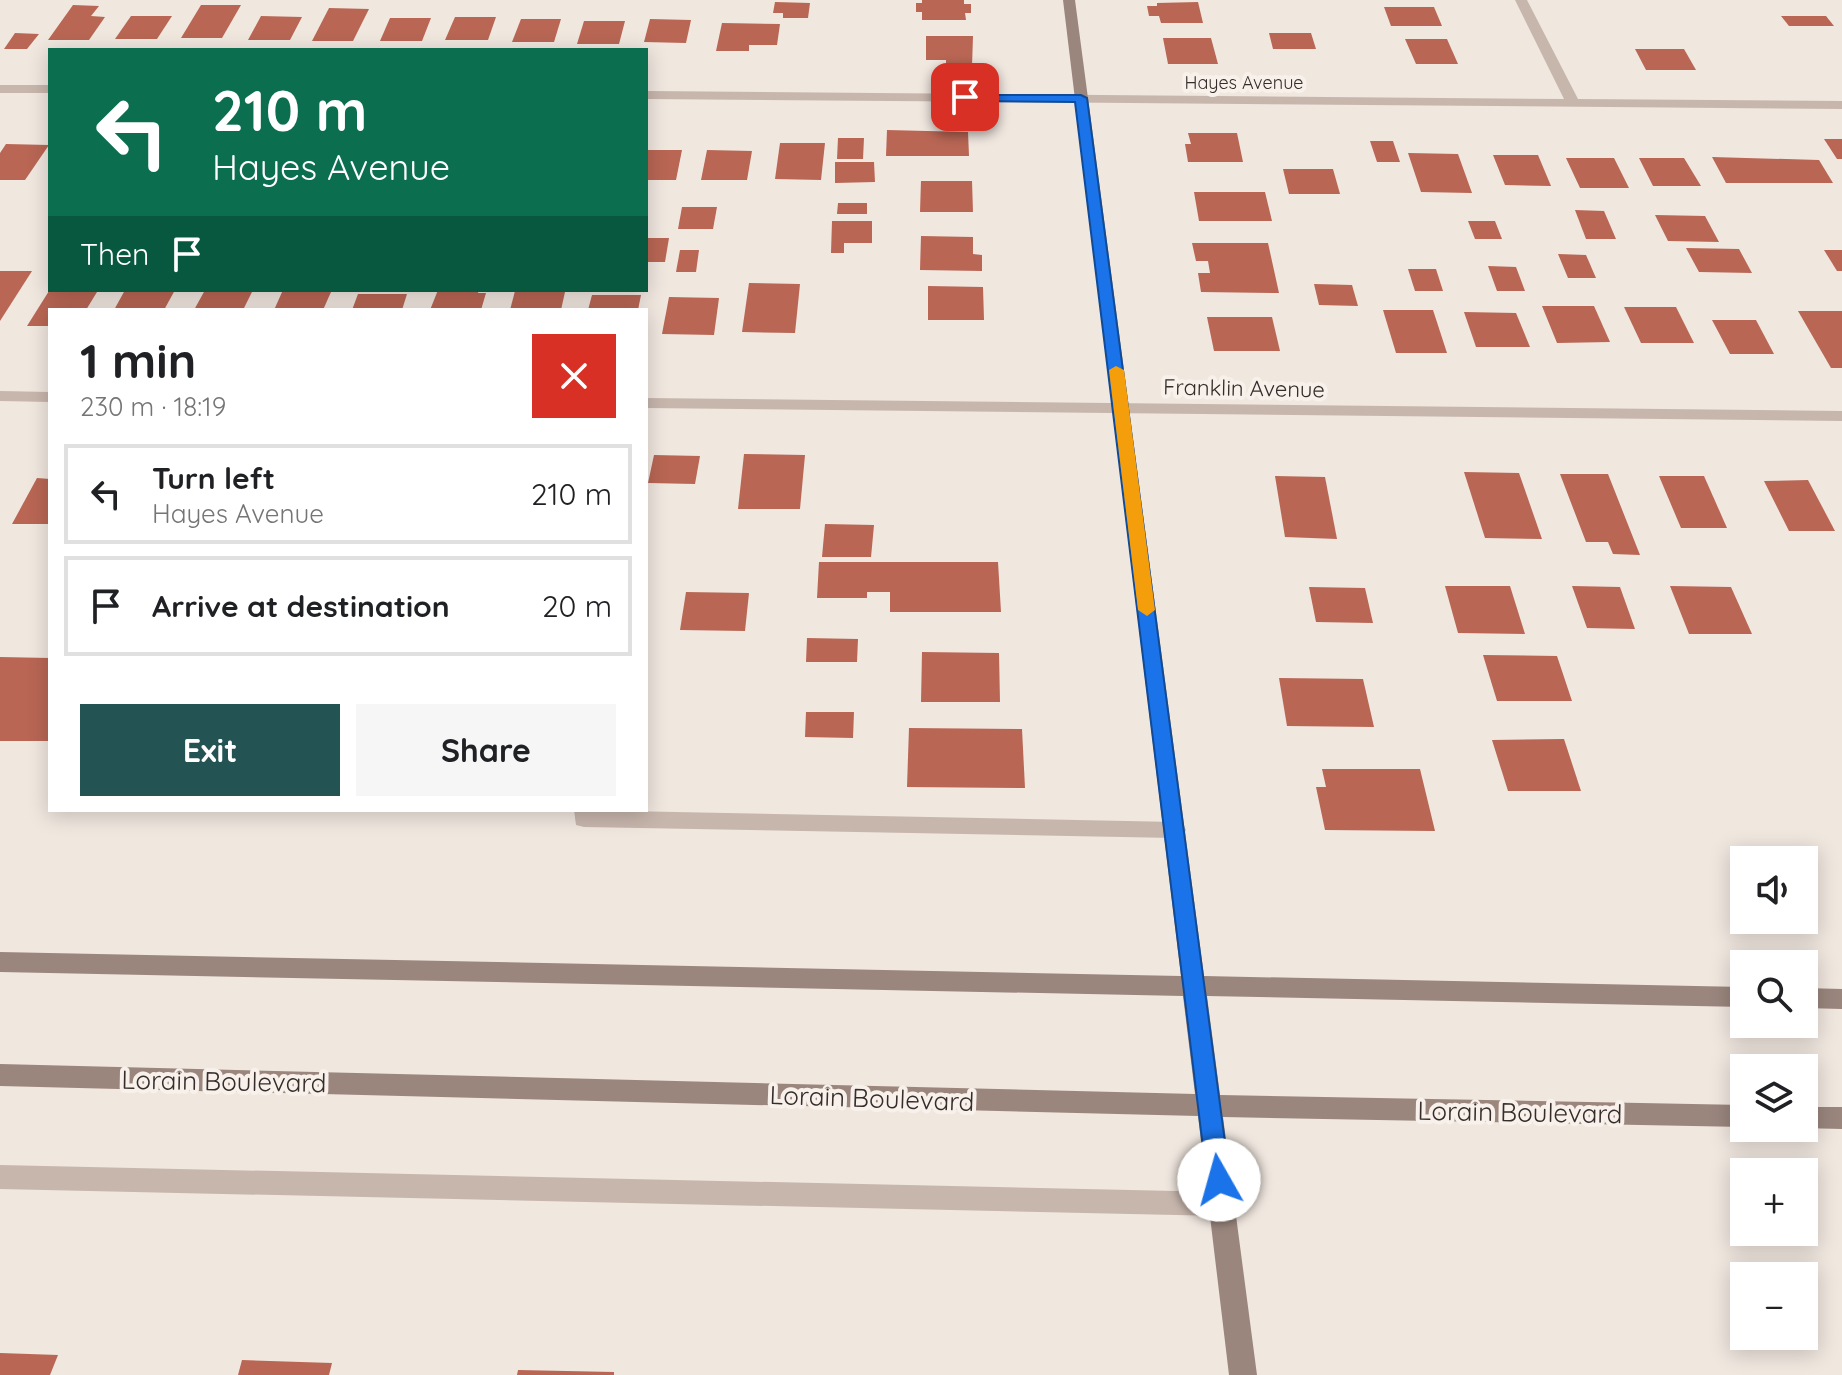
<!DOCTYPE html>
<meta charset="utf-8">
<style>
body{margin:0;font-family:Quicksand,sans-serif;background:#f6f6f6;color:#202124;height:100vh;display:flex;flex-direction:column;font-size:30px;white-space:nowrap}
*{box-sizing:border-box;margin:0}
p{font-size:26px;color:#757577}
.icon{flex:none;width:44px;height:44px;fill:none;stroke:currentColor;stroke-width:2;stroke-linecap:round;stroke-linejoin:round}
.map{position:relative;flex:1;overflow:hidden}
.details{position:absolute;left:48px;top:308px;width:600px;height:504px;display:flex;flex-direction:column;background:#fff;border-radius:0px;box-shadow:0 4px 20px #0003}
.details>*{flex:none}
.top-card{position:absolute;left:48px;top:48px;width:600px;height:244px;border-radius:0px;box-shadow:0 4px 20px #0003;background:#0b6e4f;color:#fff;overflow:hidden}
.fabs{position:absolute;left:1730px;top:846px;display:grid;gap:16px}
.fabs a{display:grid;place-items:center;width:88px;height:88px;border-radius:0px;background:#fff;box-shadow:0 4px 20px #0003;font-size:40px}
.pin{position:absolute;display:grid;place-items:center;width:68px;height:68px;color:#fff;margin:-34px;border-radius:16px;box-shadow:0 4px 12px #0006}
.me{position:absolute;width:88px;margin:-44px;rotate:353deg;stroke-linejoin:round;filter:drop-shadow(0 0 6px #0008)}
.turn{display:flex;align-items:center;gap:28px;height:168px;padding:0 32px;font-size:36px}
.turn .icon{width:104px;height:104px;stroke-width:2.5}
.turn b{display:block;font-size:56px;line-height:68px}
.then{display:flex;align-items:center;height:76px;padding:0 32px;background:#0003;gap:16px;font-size:30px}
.round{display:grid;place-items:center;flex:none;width:84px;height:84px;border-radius:0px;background:#f6f6f6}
.summary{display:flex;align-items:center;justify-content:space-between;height:136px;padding:0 32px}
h1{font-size:48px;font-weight:700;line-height:60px}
.primary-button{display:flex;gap:16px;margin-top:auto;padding:16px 32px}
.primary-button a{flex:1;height:92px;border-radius:0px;background:#245353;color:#fff;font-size:32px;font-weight:700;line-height:92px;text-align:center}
.primary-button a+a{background:#f6f6f6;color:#202124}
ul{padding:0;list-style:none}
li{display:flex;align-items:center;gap:24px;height:100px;margin:0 16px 12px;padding:0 16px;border:4px solid #e0e0e0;border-radius:0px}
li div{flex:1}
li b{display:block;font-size:30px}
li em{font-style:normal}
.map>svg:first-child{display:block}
</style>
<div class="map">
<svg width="1842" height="1375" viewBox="0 0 1842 1375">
<rect width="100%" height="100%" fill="#f0e7df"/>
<!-- building -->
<g fill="#b96654">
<path d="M922,0H964V4H971V13H965L966,20H922V12H916V3H922Z"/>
<path d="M775,2L810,3L808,18H783V13H773Z"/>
<path d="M1198,2L1203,23H1161L1159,16H1149L1147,6H1157V3Z"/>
<path d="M73,5L99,6L91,16L105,17L89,40H48Z"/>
<path d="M201,5H241L222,38H181Z"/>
<path d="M1384,7H1434L1442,26H1391Z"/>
<path d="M329,8L369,9L353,41H312Z"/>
<path d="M131,16H172L157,39H115Z"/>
<path d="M261,16L302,17L290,40H248Z"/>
<path d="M1781,16H1826L1834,26H1789Z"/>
<path d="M455,17H496L488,40H445Z"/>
<path d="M390,18H431L422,41H380Z"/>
<path d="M521,19H561L554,42H512Z"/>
<path d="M650,19L691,20L686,43L644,42Z"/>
<path d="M584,21H625L619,44H577Z"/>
<path d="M722,23L780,24L777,45H749V51H716Z"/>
<path d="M15,33L39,34L27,49H4Z"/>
<path d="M1269,33H1311L1316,49H1273Z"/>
<path d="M926,36H973L972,67H946V60H926Z"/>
<path d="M1163,38H1211L1218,64H1168Z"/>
<path d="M1405,39H1447L1458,64H1416Z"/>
<path d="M1635,49H1684L1696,70H1646Z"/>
<path d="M887,130L968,132L969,156H886Z"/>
<path d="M1188,133H1237L1243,162H1188L1185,144H1191Z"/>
<path d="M838,138H864L863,159H837Z"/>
<path d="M1824,139H1842V159H1837Z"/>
<path d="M1370,141H1393L1400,162H1377Z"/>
<path d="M780,143H825L821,180L775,179Z"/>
<path d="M6,144L49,145L25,180H0V153Z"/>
<path d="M646,150H682L676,180H646Z"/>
<path d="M707,150L752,151L747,180H701Z"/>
<path d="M1408,153L1458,154L1472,193L1421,192Z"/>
<path d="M1493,155H1538L1551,186L1505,185Z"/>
<path d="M1712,157L1819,160L1833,183H1726Z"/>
<path d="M1566,158H1614L1629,188H1580Z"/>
<path d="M1639,158H1684L1701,186H1653Z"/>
<path d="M835,162H874L875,182L835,183Z"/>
<path d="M1283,169H1333L1340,194H1289Z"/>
<path d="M921,181H972L973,212H920Z"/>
<path d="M1194,192H1265L1272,221H1199Z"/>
<path d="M838,203H867V214H837Z"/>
<path d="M682,207H717L713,229H678Z"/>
<path d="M1575,210L1604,211L1616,239H1586Z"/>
<path d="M1655,215L1705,216L1719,242L1668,241Z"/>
<path d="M832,221H872V243H844V253H831Z"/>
<path d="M1468,221H1495L1502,239H1475Z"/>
<path d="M921,236L973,237V254L982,255V271L920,270Z"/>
<path d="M646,238H669L665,262H646Z"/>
<path d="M1192,243H1268L1279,293L1201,292L1198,273H1210L1208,261H1196Z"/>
<path d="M1686,248L1739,249L1752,273L1699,272Z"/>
<path d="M680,250H699L696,272H676Z"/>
<path d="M1824,250H1842V271H1837Z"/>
<path d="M1558,254L1586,255L1596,278H1568Z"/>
<path d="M1488,266L1516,267L1525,291H1497Z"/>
<path d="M1408,269H1436L1443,291H1415Z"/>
<path d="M0,271H32L0,321Z"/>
<path d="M749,283L800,284L795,333L742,332Z"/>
<path d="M1314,284L1352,285L1358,306L1319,305Z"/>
<path d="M928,286L983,287L984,320H928Z"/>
<path d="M125,290H175L164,310H114Z"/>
<path d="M205,290H253L243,310H194Z"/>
<path d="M283,290H314L331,292L323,310H274Z"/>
<path d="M438,290H479L478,293H486L481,310H430Z"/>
<path d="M49,291L97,292L86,310H50V326H27Z"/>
<path d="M515,291L565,292L561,310H510Z"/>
<path d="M358,294H407L402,310H352Z"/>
<path d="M592,295H641L638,310H588Z"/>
<path d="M669,297L719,298L714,335L662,334Z"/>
<path d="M1542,306H1594L1610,342L1557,343Z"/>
<path d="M1624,307H1676L1694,343H1641Z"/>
<path d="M1383,310H1433L1447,353H1396Z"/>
<path d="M1798,311H1842V368H1831Z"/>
<path d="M1464,312L1516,313L1530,347H1476Z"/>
<path d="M1207,317H1272L1280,351H1214Z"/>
<path d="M1712,320H1756L1774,354H1730Z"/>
<path d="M744,454L805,455L800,509H738Z"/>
<path d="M654,455L700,456L695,484L648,483Z"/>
<path d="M1464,472L1519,473L1542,539L1485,538Z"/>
<path d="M1560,474H1608L1640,555L1613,554L1608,542H1586Z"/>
<path d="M1275,476L1325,477L1337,539L1285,537Z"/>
<path d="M1659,476H1704L1727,528H1681Z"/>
<path d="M37,478L50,479V524H12Z"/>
<path d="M1808,480L1835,531H1789L1764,481Z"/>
<path d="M825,524L874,525L871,557H822Z"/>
<path d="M819,562H998L1001,612H890V592H867V598H817Z"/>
<path d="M1445,586H1510L1525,634L1458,633Z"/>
<path d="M1572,586L1620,587L1635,629L1587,628Z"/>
<path d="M1670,586L1731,587L1752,634H1689Z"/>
<path d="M1309,587L1365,588L1373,623L1316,622Z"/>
<path d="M686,592L749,593L745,631L680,630Z"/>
<path d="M807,638L858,639L857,662H806Z"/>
<path d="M922,652L999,653L1000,702H921Z"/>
<path d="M1483,655L1557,656L1572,701H1497Z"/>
<path d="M0,657L50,658V741H0Z"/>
<path d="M1279,678L1363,679L1374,727L1287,726Z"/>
<path d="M806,712H854L853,738L805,737Z"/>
<path d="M909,728L1022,729L1025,788L907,787Z"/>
<path d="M1564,739L1581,791H1508L1492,740Z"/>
<path d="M1322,769H1420L1435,831L1325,830L1316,787H1326Z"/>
<path d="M0,1353L58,1355L50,1375H0Z"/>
<path d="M242,1360L332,1363L329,1375H238Z"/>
<path d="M518,1370L614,1372V1375H517Z"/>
</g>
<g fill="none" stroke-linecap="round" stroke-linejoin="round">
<!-- lane -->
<path fill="#c7b6ac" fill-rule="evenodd" d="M574,810L1175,822L1183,824L1186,830L1183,836L1175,838L584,827L576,825Z"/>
<!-- street -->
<g fill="#c7b6ac" fill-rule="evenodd">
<path d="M1515,0H1527L1578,99L1842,101V109L646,99V91L1564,99Z"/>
<rect x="0" y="85" width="50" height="8"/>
<path d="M0,391L50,392V402L0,401Z"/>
<path d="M646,398L1842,411V421L646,408Z"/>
<path d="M0,1165L1222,1192L1231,1196L1235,1204L1231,1212L1222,1216L0,1189Z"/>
</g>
<!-- secondary -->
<g fill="#9a867d" fill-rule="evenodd">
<path d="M1063,0H1075L1204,976L1744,987V1007L1207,996L1220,1095L1744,1105V1127L1223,1117L1257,1375H1229L1198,1116L0,1086V1064L1195,1094L1183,996L0,972V952L1181,976Z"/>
<path d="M1804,988L1842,989V1009L1804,1008Z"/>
<path d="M1804,1107H1842V1129L1801,1128H1804Z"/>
</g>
</g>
<!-- route -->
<path fill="#1a73e8" stroke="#114b97" stroke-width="2" d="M960,95H1081L1087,98L1230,1180L1227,1187L1219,1190L1211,1187L1207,1180L1075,102L965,101L958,97Z"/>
<!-- slow -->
<path fill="#f59e0b" d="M1116,366L1124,370L1155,610L1147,616L1138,610L1109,370Z"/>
<g text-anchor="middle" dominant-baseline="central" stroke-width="8" stroke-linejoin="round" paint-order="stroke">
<!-- far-street labels -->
<g font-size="18" fill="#362d2a" stroke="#f8f1eb">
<text x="1244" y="82">Hayes Avenue</text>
</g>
<!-- street labels -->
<g font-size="22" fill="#362d2a" stroke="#f8f1eb">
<text transform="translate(1244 388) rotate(1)">Franklin Avenue</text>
</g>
<!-- near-street labels -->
<g font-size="26" fill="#362d2a" stroke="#f8f1eb">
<text transform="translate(224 1081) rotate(1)">Lorain Boulevard</text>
<text transform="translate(872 1098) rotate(2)">Lorain Boulevard</text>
<text transform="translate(1520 1112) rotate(1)">Lorain Boulevard</text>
</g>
</g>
</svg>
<div class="fabs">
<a><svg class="icon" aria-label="sound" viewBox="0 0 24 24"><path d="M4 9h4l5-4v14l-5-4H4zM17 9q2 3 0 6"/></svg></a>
<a><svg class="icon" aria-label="search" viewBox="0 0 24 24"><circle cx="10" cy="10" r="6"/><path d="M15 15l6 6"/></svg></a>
<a><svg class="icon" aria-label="layers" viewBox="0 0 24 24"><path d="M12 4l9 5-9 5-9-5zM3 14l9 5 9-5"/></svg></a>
<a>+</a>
<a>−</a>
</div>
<div class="pin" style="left:965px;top:97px;background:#d93025"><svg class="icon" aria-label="arrive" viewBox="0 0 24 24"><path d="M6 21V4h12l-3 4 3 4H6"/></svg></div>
<svg class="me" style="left:1219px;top:1180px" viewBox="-20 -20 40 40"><circle r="19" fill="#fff"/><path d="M0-13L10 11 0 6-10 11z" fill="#1a73e8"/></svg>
<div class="top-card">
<div class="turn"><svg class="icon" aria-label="left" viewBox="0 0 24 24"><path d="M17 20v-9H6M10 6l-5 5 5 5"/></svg><div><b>210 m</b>Hayes Avenue</div></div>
<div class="then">Then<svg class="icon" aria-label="arrive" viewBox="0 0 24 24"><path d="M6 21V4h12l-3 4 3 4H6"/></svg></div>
</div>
<section class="details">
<div class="summary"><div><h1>1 min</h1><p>230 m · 18:19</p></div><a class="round" style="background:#d93025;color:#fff"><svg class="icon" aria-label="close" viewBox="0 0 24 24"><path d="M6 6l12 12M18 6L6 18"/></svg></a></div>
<ul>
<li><svg class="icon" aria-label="left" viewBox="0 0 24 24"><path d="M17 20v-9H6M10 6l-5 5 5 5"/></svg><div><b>Turn left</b><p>Hayes Avenue</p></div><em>210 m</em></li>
<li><svg class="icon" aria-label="arrive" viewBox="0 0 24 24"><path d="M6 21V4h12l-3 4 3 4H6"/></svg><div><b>Arrive at destination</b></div><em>20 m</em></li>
</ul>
<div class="primary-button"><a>Exit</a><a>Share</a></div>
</section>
</div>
